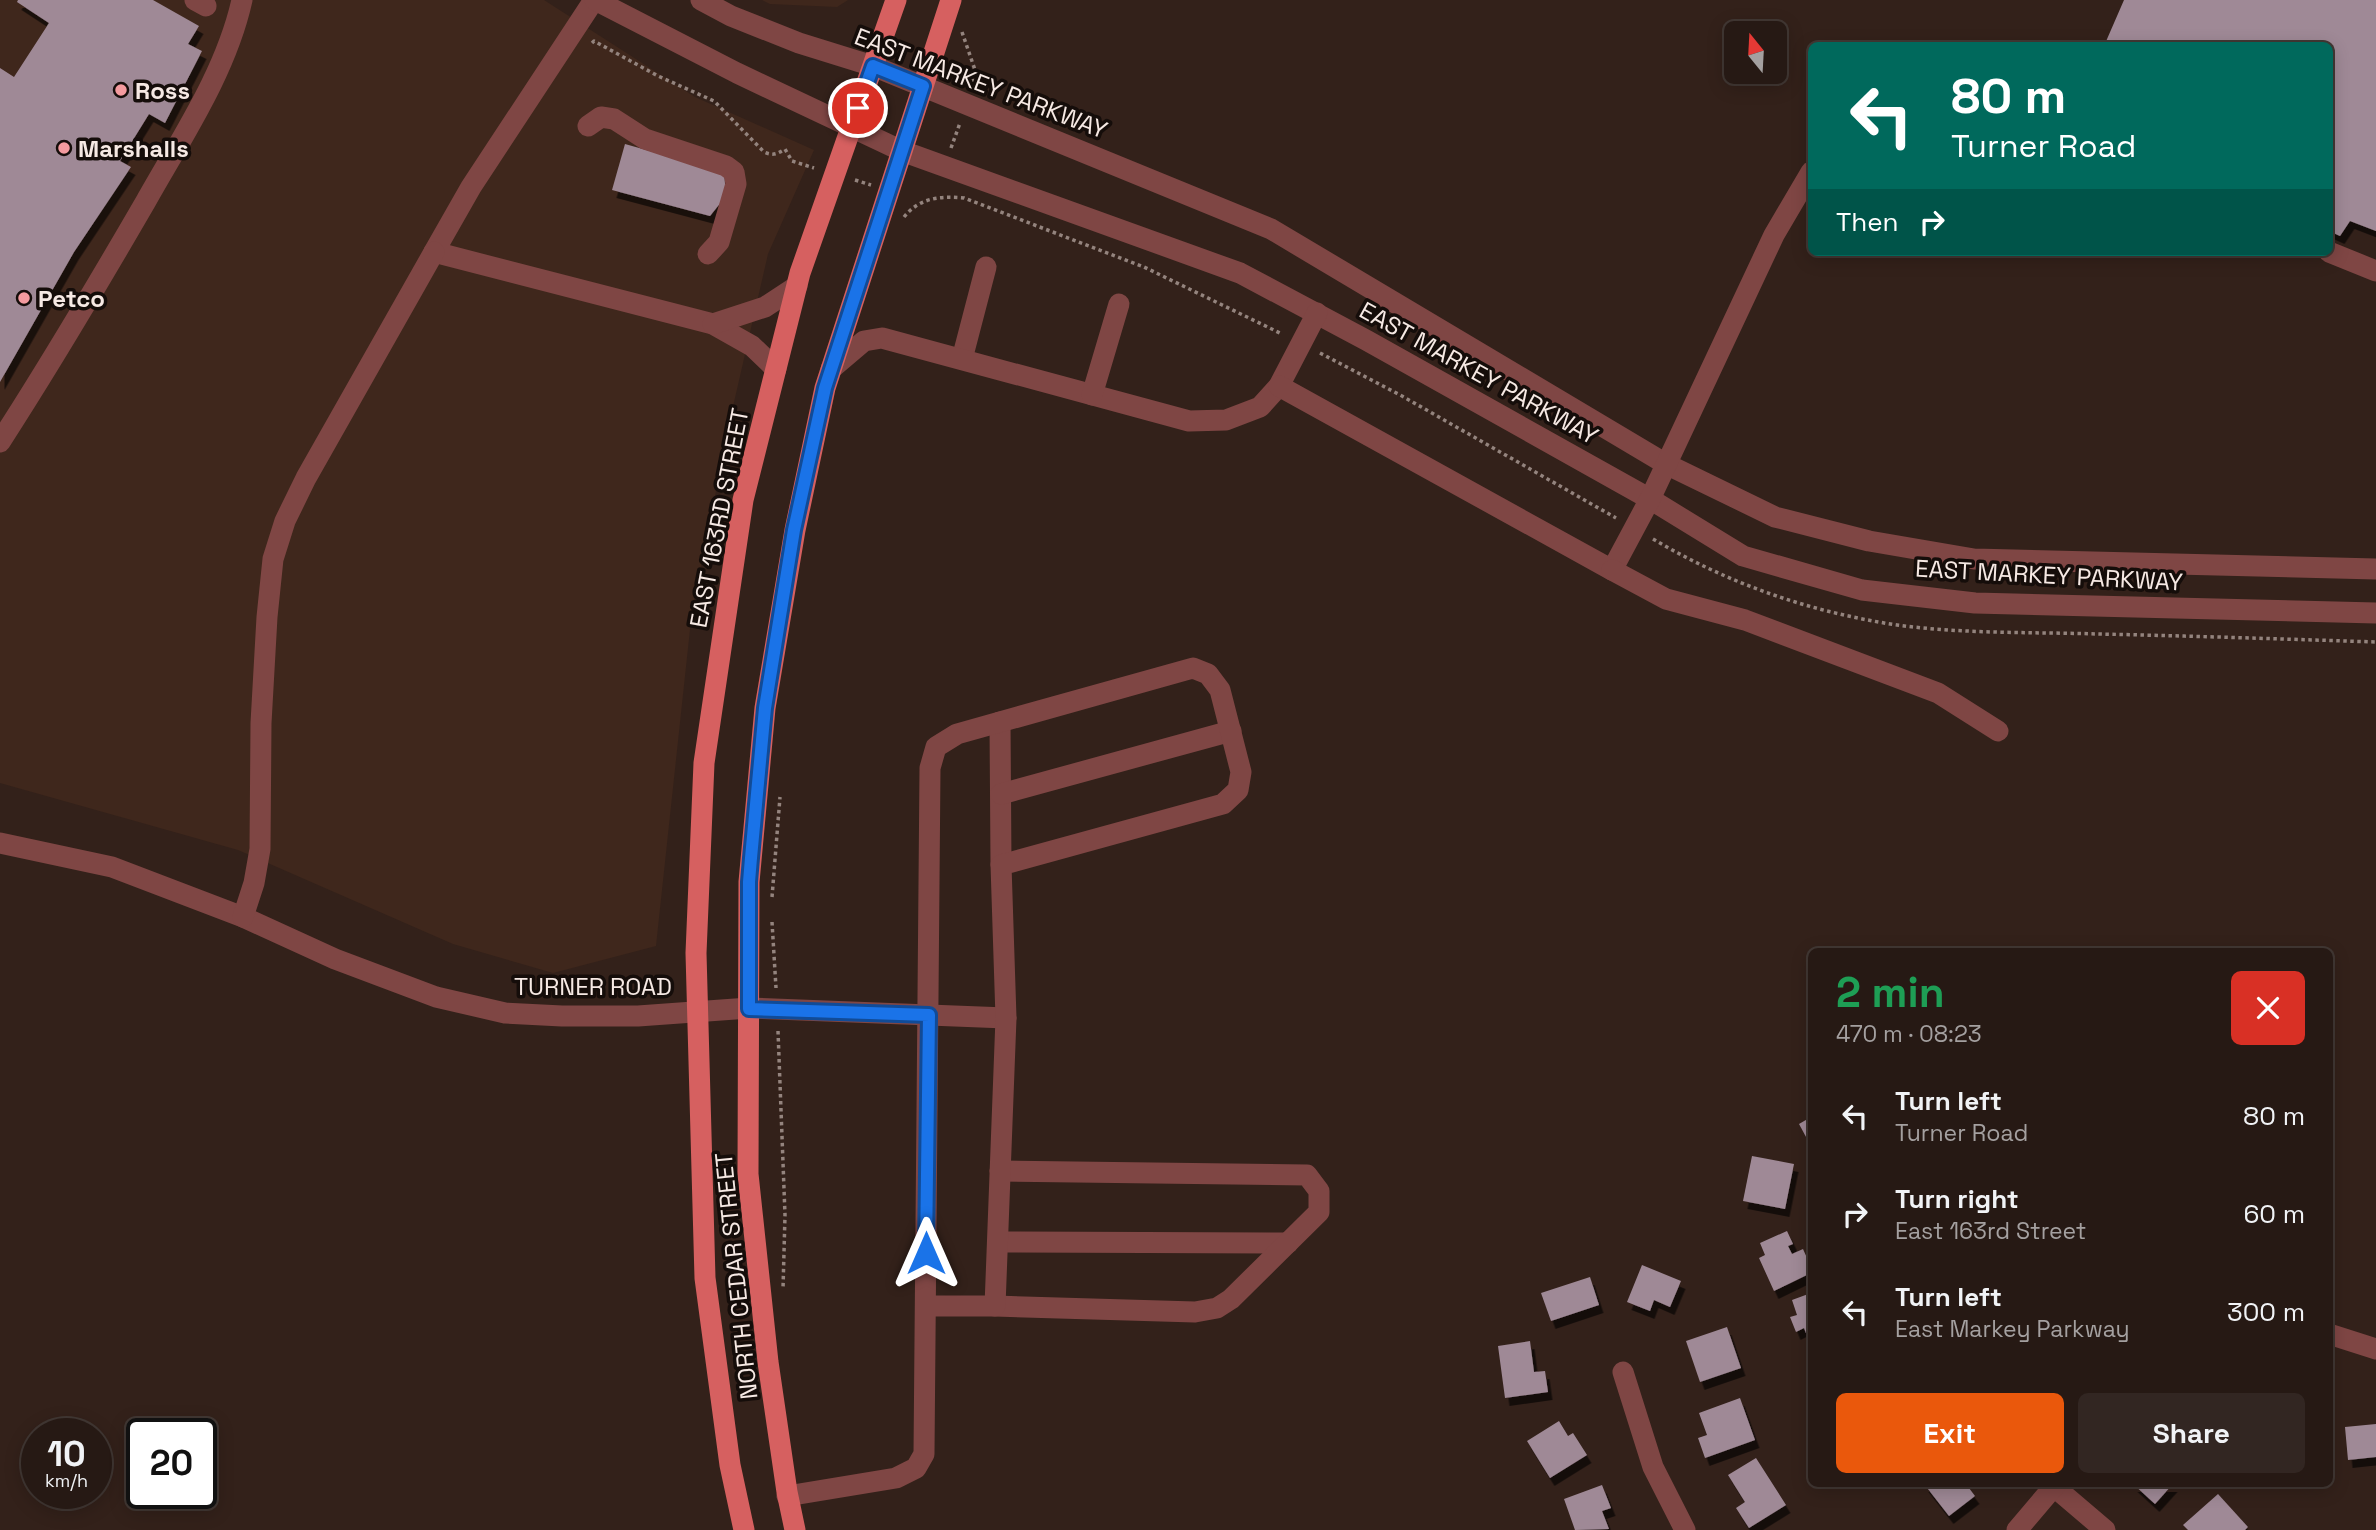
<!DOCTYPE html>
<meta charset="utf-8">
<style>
body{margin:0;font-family:"Space Grotesk",sans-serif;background:#322622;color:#f1f3f6;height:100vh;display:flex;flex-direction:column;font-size:26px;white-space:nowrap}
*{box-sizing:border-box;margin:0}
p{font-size:23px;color:#a4a0a0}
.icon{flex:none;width:38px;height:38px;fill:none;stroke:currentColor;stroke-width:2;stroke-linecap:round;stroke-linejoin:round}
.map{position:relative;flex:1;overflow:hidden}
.panel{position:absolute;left:1808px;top:948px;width:525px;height:539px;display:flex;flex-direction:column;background:#261914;border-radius:10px;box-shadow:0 4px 18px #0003,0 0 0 2px #423834}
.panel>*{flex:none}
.guide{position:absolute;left:1808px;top:42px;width:525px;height:214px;border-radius:10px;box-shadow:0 4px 18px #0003,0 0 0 2px #423834;background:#00695c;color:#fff;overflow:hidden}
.needle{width:46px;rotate:342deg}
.tools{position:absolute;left:1724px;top:21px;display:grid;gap:14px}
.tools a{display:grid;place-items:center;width:63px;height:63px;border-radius:10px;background:#261914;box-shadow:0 4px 18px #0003,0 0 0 2px #423834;font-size:35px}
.speed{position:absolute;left:21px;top:1418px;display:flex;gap:14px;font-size:35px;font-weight:700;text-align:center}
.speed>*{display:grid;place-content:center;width:91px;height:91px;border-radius:50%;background:#261914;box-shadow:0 4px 18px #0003,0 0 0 2px #423834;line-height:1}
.speed small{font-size:18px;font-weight:400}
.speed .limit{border:4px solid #111;border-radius:10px;background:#fff;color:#111}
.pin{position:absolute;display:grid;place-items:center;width:60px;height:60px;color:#fff;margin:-30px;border:4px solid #fff;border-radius:50%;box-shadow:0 2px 7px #0007}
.me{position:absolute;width:77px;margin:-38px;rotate:0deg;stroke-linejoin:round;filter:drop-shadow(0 0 5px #0008)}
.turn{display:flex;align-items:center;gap:24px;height:147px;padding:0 28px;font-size:32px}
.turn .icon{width:91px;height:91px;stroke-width:2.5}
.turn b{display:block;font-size:49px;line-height:60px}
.then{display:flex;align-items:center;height:66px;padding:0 28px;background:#0003;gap:14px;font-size:26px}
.round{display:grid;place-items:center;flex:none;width:74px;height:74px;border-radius:10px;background:#322622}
.overview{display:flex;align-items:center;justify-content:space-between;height:119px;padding:0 28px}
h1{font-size:42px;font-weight:600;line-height:52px;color:#1e9e55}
.primary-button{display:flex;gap:14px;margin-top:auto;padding:14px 28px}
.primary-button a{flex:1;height:80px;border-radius:10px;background:#ea580c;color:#fff;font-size:28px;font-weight:600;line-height:80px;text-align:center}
.primary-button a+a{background:#322622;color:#f1f3f6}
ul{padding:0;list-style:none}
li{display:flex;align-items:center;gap:21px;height:98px;padding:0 28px}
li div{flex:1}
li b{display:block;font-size:26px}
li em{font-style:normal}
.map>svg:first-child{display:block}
</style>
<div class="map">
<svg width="2376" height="1530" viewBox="0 0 2376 1530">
<defs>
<filter id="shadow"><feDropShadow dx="4.5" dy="8" stdDeviation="0" flood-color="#0009"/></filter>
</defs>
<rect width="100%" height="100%" fill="#33211a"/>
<!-- built -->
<g fill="#3f271c">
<path d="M0,0H544L695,97L814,150L768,254L732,411L692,611L656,946L553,973L453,944L238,850L0,783Z"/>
<path d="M762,0H848L837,7L770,4Z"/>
</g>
<!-- building -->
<g fill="#9f8996" filter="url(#shadow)">
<path d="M18,0H153L199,26L188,44L202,51L165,123L149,114L136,135L120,161L131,167L74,252L0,382V68L14,77L49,23L17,2Z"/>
<path d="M2124,0H2376V231L2350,221L2340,236L2329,231V46H2104Z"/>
<path d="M625,144L724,172L726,196L710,216L612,190Z"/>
<path d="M1811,1117V1146L1799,1124Z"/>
<path d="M1752,1156L1794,1164L1785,1209L1743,1201Z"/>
<path d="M1787,1231L1793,1244L1788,1246L1792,1254L1803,1249L1811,1267V1273L1774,1291L1759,1258L1765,1255L1760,1243Z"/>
<path d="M1642,1265L1681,1281L1670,1307L1654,1300L1650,1311L1627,1302Z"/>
<path d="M1590,1277L1599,1305L1551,1321L1541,1293Z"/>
<path d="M1811,1293V1346L1804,1328L1796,1332L1790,1317L1797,1315L1792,1300Z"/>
<path d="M1727,1327L1741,1368L1700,1382L1686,1341Z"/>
<path d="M1530,1341L1534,1372L1545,1371L1548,1392L1505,1398L1498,1346Z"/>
<path d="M1740,1398L1755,1440L1705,1458L1698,1438L1707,1435L1699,1413Z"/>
<path d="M1559,1421L1568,1436L1573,1433L1587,1455L1550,1478L1527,1441Z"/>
<path d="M2376,1424V1457L2348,1460L2345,1427Z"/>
<path d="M1756,1458L1786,1505L1749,1528L1736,1508L1745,1502L1728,1475Z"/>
<path d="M1924,1484H1966L1975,1496L1949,1516Z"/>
<path d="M2133,1484H2173L2155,1504Z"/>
<path d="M1602,1485L1611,1508L1602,1511L1609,1529L1575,1530L1564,1499Z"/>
<path d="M2218,1494L2248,1527L2245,1530H2188L2183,1525Z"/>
</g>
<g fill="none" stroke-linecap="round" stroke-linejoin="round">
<!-- path -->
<g stroke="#94847e" stroke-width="3.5" stroke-dasharray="3.5 3.5" stroke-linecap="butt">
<path d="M962,32L975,70L971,85"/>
<path d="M592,43L594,41L658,76L714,101L764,152C773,156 777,154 785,149L792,161L814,168"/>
<path d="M951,148L960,123"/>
<path d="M855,180L871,185"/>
<path d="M904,217C920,197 941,196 964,198L1144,267L1282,334"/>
<path d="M1320,353L1402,396L1616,518"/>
<path d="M1653,539C1729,584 1810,612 1897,625C1963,634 2033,632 2099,634C2192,636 2284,639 2376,642"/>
<path d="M772,897L780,797"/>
<path d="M772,922L776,988"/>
<path d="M778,1031L785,1215L783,1289"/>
</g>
<!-- minor -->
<g stroke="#7f4644" stroke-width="21">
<path d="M195,0L206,6"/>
<path d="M594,0L471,187L434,252L713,324L752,346L776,369"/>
<path d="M595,0L737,73L902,151L1240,273L1366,340L1650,499L1743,556L1862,590L1975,603L2376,613"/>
<path d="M701,0L731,16L799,43L873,66L1271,229L1666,464L1775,517L1869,541L1974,559L2376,569"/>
<path d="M588,126L601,117L614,119L645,139L726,166L734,172L736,184L719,242L708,254"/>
<path d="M2329,252L2376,271"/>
<path d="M713,324L765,307L797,286"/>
<path d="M962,359L986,267"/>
<path d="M831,369L864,341L882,338L1189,421L1226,420L1260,407L1279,386L1317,313"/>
<path d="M1279,386L1612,570L1650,499L1774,235L1811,172"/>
<path d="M1092,395L1119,304"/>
<path d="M0,442C51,363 99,282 146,201C182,137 226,72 242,0"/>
<path d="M1612,570L1666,599L1745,620L1938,693L1998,731"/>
<path d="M1000,722L1001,865"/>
<path d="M1001,794L1231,731"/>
<path d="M0,843L112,867L243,917L335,959L436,997L505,1013L562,1016H638L749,1008L1006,1018"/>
<path d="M243,917L254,883L260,849L261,723L267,617L273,559L285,521L306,478L434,252"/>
<path d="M998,1242L1288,1243"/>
<path d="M995,1306L1195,1312L1217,1308L1231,1299L1319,1212V1191L1307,1175L1000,1171"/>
<path d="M2329,1334L2376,1349"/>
<path d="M1623,1372L1653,1467L1685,1530"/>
<path d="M2051,1484L2105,1530"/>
<path d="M787,1496L896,1478L916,1468L924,1454L930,768L936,747L957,734L1193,668L1208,674L1220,690L1241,772L1238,790L1223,804L1001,865L1006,1018L995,1306H926"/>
<path d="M2017,1530L2056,1484"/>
</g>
<!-- major -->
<g stroke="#d66060" stroke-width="21">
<path d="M744,1530L730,1465L705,1278L696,953L704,763L743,500L800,273L896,0"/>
<path d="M795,1530L787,1492L768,1362L748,1174L749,882L765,708L795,530L825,388L951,0"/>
</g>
</g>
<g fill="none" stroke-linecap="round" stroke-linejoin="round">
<defs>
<path id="route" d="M858,108L873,66L923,86L825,388L794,530L765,708L751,858L749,882V1009L929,1015L926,1253"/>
</defs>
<!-- route casing -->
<use href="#route" stroke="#114b97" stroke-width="18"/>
<!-- route -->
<use href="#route" stroke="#1a73e8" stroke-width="12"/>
</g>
<!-- markers -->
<g fill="#f49b9f" stroke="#150d0a" stroke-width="2.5">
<circle cx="121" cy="90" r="7"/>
<circle cx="64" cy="148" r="7"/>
<circle cx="24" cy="298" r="7"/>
</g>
<g text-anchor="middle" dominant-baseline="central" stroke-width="7" stroke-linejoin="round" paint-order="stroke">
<!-- street labels -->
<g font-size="24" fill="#f6e9e4" stroke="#150d0a">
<text transform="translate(981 83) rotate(21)">EAST MARKEY PARKWAY</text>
<text transform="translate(1479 373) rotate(29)">EAST MARKEY PARKWAY</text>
<text transform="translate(719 518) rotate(-79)">EAST 163RD STREET</text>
<text transform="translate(2049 575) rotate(3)">EAST MARKEY PARKWAY</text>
<text x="593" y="986">TURNER ROAD</text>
<text transform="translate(736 1276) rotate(-96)">NORTH CEDAR STREET</text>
</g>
<!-- poi labels -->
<g font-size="24" font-weight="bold" fill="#f6e9e4" stroke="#150d0a" text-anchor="start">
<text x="135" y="90">Ross</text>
<text x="78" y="148">Marshalls</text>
<text x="38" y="298">Petco</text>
</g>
</g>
</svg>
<div class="tools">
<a><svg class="needle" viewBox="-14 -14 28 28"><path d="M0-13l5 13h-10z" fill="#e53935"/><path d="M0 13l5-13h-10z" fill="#a4a0a0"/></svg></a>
</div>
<div class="speed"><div>10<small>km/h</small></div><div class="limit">20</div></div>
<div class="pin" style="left:858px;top:108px;background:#d93025"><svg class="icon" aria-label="arrive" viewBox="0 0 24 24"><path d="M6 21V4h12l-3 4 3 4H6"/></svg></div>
<svg class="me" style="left:926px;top:1253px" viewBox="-20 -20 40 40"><path d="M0-17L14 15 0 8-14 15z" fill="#1a73e8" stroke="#fff" stroke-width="4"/></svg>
<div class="guide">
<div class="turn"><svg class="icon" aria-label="left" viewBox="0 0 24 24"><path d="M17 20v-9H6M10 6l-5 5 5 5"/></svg><div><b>80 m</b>Turner Road</div></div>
<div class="then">Then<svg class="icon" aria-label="right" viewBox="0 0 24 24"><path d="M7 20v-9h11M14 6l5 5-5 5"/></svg></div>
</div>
<section class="panel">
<div class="overview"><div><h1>2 min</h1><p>470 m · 08:23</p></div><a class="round" style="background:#d93025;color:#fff"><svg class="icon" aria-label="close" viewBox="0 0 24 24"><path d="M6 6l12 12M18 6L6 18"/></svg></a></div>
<ul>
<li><svg class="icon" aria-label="left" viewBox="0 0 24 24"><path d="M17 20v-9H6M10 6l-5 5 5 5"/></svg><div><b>Turn left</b><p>Turner Road</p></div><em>80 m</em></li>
<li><svg class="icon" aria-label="right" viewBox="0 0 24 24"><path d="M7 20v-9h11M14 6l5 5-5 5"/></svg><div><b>Turn right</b><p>East 163rd Street</p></div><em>60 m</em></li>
<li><svg class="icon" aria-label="left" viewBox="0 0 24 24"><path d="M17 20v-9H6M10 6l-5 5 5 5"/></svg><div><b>Turn left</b><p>East Markey Parkway</p></div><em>300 m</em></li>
</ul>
<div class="primary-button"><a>Exit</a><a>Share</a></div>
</section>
</div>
